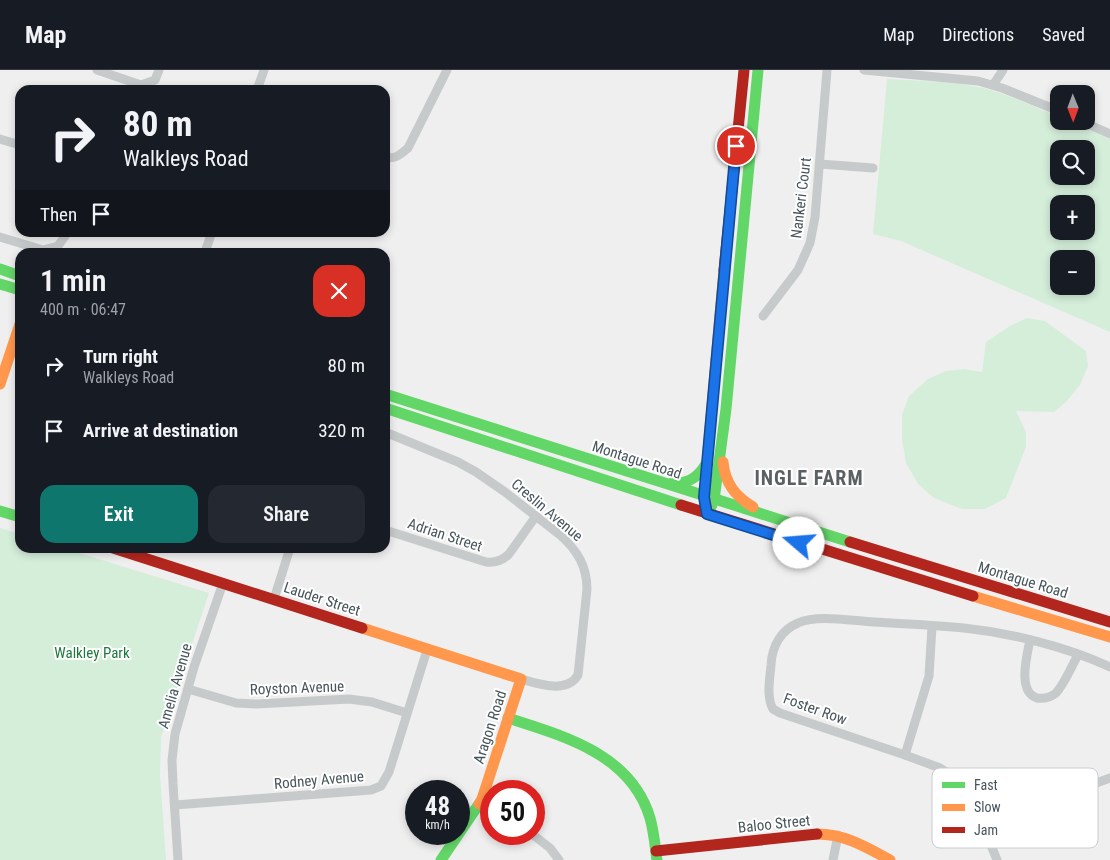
<!DOCTYPE html>
<meta charset="utf-8">
<style>
body{margin:0;font-family:"Roboto Condensed",sans-serif;background:#242831;color:#f1f3f6;height:100vh;display:flex;flex-direction:column;font-size:19px;white-space:nowrap}
*{box-sizing:border-box;margin:0}
p{font-size:16px;color:#9ea1a6}
.icon{flex:none;width:28px;height:28px;fill:none;stroke:currentColor;stroke-width:2;stroke-linecap:round;stroke-linejoin:round}
.map{position:relative;flex:1;overflow:hidden}
.sheet{position:absolute;left:15px;top:178px;width:375px;height:305px;display:flex;flex-direction:column;background:#171b24;border-radius:15px;box-shadow:0 2px 8px #0003}
.sheet>*{flex:none}
.top-card{position:absolute;left:15px;top:15px;width:375px;height:152px;border-radius:15px;box-shadow:0 2px 8px #0003;background:#171b24;color:#f1f3f6;overflow:hidden}
.needle{width:32px;rotate:179deg}
.buttons{position:absolute;left:1050px;top:15px;display:grid;gap:10px}
.buttons a{display:grid;place-items:center;width:45px;height:45px;border-radius:10px;background:#171b24;box-shadow:0 2px 8px #0003;font-size:25px}
.speed{position:absolute;left:405px;top:710px;display:flex;gap:10px;font-size:25px;font-weight:700;text-align:center}
.speed>*{display:grid;place-content:center;width:65px;height:65px;border-radius:50%;background:#171b24;box-shadow:0 2px 8px #0003;line-height:1}
.speed small{font-size:12px;font-weight:400}
.speed .limit{border:8px solid #d22;background:#fff;color:#111}
.pin{position:absolute;display:grid;place-items:center;width:42px;height:42px;color:#fff;margin:-21px;border:2px solid #fff;border-radius:50%;box-shadow:0 1px 5px #0007}
.me{position:absolute;width:55px;margin:-28px;rotate:288deg;stroke-linejoin:round;filter:drop-shadow(0 0 4px #0008)}
.turn{display:flex;align-items:center;gap:18px;height:105px;padding:0 25px;font-size:22px}
.turn .icon{width:65px;height:65px;stroke-width:2.5}
.turn b{display:block;font-size:35px;line-height:42px}
.then{display:flex;align-items:center;height:48px;padding:0 25px;background:#0003;gap:10px;font-size:19px}
.round{display:grid;place-items:center;flex:none;width:52px;height:52px;border-radius:15px;background:#242831}
.head{display:flex;align-items:center;justify-content:space-between;height:85px;padding:0 25px}
h1{font-size:30px;font-weight:600;line-height:38px}
.cta{display:flex;gap:10px;margin-top:auto;padding:10px 25px}
.cta a{flex:1;height:58px;border-radius:15px;background:#0f766e;color:#fff;font-size:20px;font-weight:600;line-height:58px;text-align:center}
.cta a+a{background:#242831;color:#f1f3f6}
ul{padding:0;list-style:none}
li{display:flex;align-items:center;gap:15px;height:65px;padding:0 25px}
li div{flex:1}
li b{display:block;font-size:19px}
li em{font-style:normal}
header{display:flex;align-items:center;gap:30px;box-sizing:border-box;height:70px;padding:0 25px;background:#171b24;border-bottom:1px solid #363941}
header strong{font-size:24px}
nav{display:flex;gap:28px;margin-inline-start:auto;font-size:18px}
.map>svg:first-child{display:block}
</style>
<header>
<strong>Map</strong>
<nav><a>Map</a><a>Directions</a><a>Saved</a></nav>
</header>
<div class="map">
<svg width="1110" height="790" viewBox="0 0 1110 790">
<rect width="100%" height="100%" fill="#f0efef"/>
<!-- green -->
<g fill="#d4eeda" fill-rule="evenodd">
<path d="M887,9C919,11 952,11 983,18C1009,25 1034,36 1059,47V51H1069L1110,69V262L901,171L873,164ZM1059,79H1086V106H1059ZM1059,134H1086V161H1059ZM1059,189H1086V216H1059Z"/>
<path d="M1027,248L1045,251L1086,281L1088,296L1080,315L1066,332L1054,342L1016,341L1026,362V377L1006,428L985,439H962L934,428L918,414L906,393L902,369V345L909,326L928,309L946,301L964,299L982,302L986,272L1010,256Z"/>
<path d="M0,458L20,464V478H63L209,523L161,667L160,705L166,790H0Z"/>
</g>
<g fill="none" stroke-linecap="round" stroke-linejoin="round">
<!-- street -->
<g stroke="#c7cacb" stroke-width="9">
<path d="M97,0L141,15L155,10L159,0"/>
<path d="M864,0L978,11L1002,18L1059,41"/>
<path d="M993,15L1003,0"/>
<path d="M257,20L264,0"/>
<path d="M1081,51L1110,64"/>
<path d="M0,69L20,75"/>
<path d="M385,87C395,90 401,84 408,78L447,0"/>
<path d="M820,94L873,98"/>
<path d="M0,167L43,180L58,176L68,162"/>
<path d="M205,182L212,162"/>
<path d="M763,246L798,200L810,173L815,147L827,0"/>
<path d="M385,362L458,392L476,402L505,422L560,465C577,480 587,496 587,519L578,605C567,624 538,614 521,609"/>
<path d="M385,460L486,492C495,493 502,491 509,484L536,446"/>
<path d="M274,529L290,478"/>
<path d="M1030,570C1027,585 1017,622 1037,628C1044,629 1051,627 1056,623C1065,613 1071,597 1078,585"/>
<path d="M188,619L236,633L257,634L349,629L372,632L407,643"/>
<path d="M905,685L929,606L932,557"/>
<path d="M482,729L491,736"/>
<path d="M175,735L371,720L381,716L389,702L427,580"/>
<path d="M984,755L1110,708"/>
<path d="M532,764L550,778L559,790"/>
<path d="M178,790L173,714L172,690L175,664L194,597L223,513"/>
<path d="M833,790L838,765"/>
<path d="M997,790L972,728L960,712L948,703L940,698L905,685L780,643L773,639C766,627 770,608 771,595C772,576 781,560 798,553C817,544 853,551 874,552C904,554 934,555 964,558C1012,563 1067,577 1110,597"/>
</g>
<!-- fast -->
<g stroke="#63d668" stroke-width="11">
<path d="M0,199L20,206"/>
<path d="M0,214L20,220"/>
<path d="M385,324L850,472"/>
<path d="M385,338L681,435"/>
<path d="M672,413C688,414 698,408 706,394"/>
<path d="M711,437L714,430L726,339L758,0"/>
<path d="M0,441L20,447"/>
<path d="M508,648C564,666 631,684 650,748C654,762 655,776 657,790"/>
<path d="M441,790L479,734"/>
</g>
<!-- slow -->
<g stroke="#ff974d" stroke-width="11">
<path d="M0,314L20,254"/>
<path d="M723,392C725,413 735,426 753,437"/>
<path d="M706,434L704,427L724,200"/>
<path d="M973,526L1110,567"/>
<path d="M362,558L521,609L482,729L479,734"/>
<path d="M817,764C845,764 866,777 890,790"/>
</g>
<!-- jam -->
<g stroke="#b3261e" stroke-width="11">
<path d="M724,200L744,0"/>
<path d="M681,435L973,526"/>
<path d="M850,472L1110,552"/>
<path d="M113,478L362,558"/>
<path d="M656,781L817,764"/>
</g>
</g>
<g fill="none" stroke-linecap="round" stroke-linejoin="round">
<defs>
<path id="route" d="M736,76L704,427L707,444L799,473"/>
</defs>
<!-- route casing -->
<use href="#route" stroke="#114b97" stroke-width="12"/>
<!-- route -->
<use href="#route" stroke="#1a73e8" stroke-width="9"/>
</g>
<g text-anchor="middle" dominant-baseline="central" stroke-width="4" stroke-linejoin="round" paint-order="stroke">
<!-- street labels -->
<g font-size="15" fill="#47555b" stroke="#fff">
<text transform="translate(801 128) rotate(-83)">Nankeri Court</text>
<text transform="translate(637 390) rotate(18)">Montague Road</text>
<text transform="translate(547 440) rotate(40)">Creslin Avenue</text>
<text transform="translate(445 465) rotate(18)">Adrian Street</text>
<text transform="translate(1023 510) rotate(17)">Montague Road</text>
<text transform="translate(322 529) rotate(18)">Lauder Street</text>
<text transform="translate(175 616) rotate(-74)">Amelia Avenue</text>
<text transform="translate(297 618) rotate(-2)">Royston Avenue</text>
<text transform="translate(815 639) rotate(20)">Foster Row</text>
<text transform="translate(490 657) rotate(-72)">Aragon Road</text>
<text transform="translate(319 710) rotate(-5)">Rodney Avenue</text>
<text transform="translate(774 754) rotate(-6)">Baloo Street</text>
</g>
<!-- park labels -->
<g font-size="15" fill="#1b7a39" stroke="#fff">
<text x="92" y="583">Walkley Park</text>
</g>
<!-- district labels -->
<g font-size="20" font-weight="bold" letter-spacing="1" fill="#5b6063" stroke="#fff">
<text x="809" y="408">INGLE FARM</text>
</g>
</g>
<!-- legend -->
<rect x="932" y="698" width="166" height="80" rx="8" fill="#fff" stroke="#c8ccce" stroke-width="1"/>
<rect x="942" y="712" width="23" height="6" fill="#63d668"/>
<rect x="942" y="734" width="23" height="7" fill="#ff974d"/>
<rect x="942" y="757" width="23" height="6" fill="#b3261e"/>
<g font-size="14" fill="#47555b">
<text x="974" y="720">Fast</text>
<text x="974" y="742">Slow</text>
<text x="974" y="765">Jam</text>
</g>
</svg>
<div class="buttons">
<a><svg class="needle" viewBox="-14 -14 28 28"><path d="M0-13l5 13h-10z" fill="#e53935"/><path d="M0 13l5-13h-10z" fill="#9ea1a6"/></svg></a>
<a><svg class="icon" aria-label="search" viewBox="0 0 24 24"><circle cx="10" cy="10" r="6"/><path d="M15 15l6 6"/></svg></a>
<a>+</a>
<a>−</a>
</div>
<div class="speed"><div>48<small>km/h</small></div><div class="limit">50</div></div>
<div class="pin" style="left:736px;top:76px;background:#d93025"><svg class="icon" aria-label="arrive" viewBox="0 0 24 24"><path d="M6 21V4h12l-3 4 3 4H6"/></svg></div>
<svg class="me" style="left:799px;top:473px" viewBox="-20 -20 40 40"><circle r="19" fill="#fff"/><path d="M0-13L10 11 0 6-10 11z" fill="#1a73e8"/></svg>
<div class="top-card">
<div class="turn"><svg class="icon" aria-label="right" viewBox="0 0 24 24"><path d="M7 20v-9h11M14 6l5 5-5 5"/></svg><div><b>80 m</b>Walkleys Road</div></div>
<div class="then">Then<svg class="icon" aria-label="arrive" viewBox="0 0 24 24"><path d="M6 21V4h12l-3 4 3 4H6"/></svg></div>
</div>
<section class="sheet">
<div class="head"><div><h1>1 min</h1><p>400 m · 06:47</p></div><a class="round" style="background:#d93025;color:#fff"><svg class="icon" aria-label="close" viewBox="0 0 24 24"><path d="M6 6l12 12M18 6L6 18"/></svg></a></div>
<ul>
<li><svg class="icon" aria-label="right" viewBox="0 0 24 24"><path d="M7 20v-9h11M14 6l5 5-5 5"/></svg><div><b>Turn right</b><p>Walkleys Road</p></div><em>80 m</em></li>
<li><svg class="icon" aria-label="arrive" viewBox="0 0 24 24"><path d="M6 21V4h12l-3 4 3 4H6"/></svg><div><b>Arrive at destination</b></div><em>320 m</em></li>
</ul>
<div class="cta"><a>Exit</a><a>Share</a></div>
</section>
</div>
